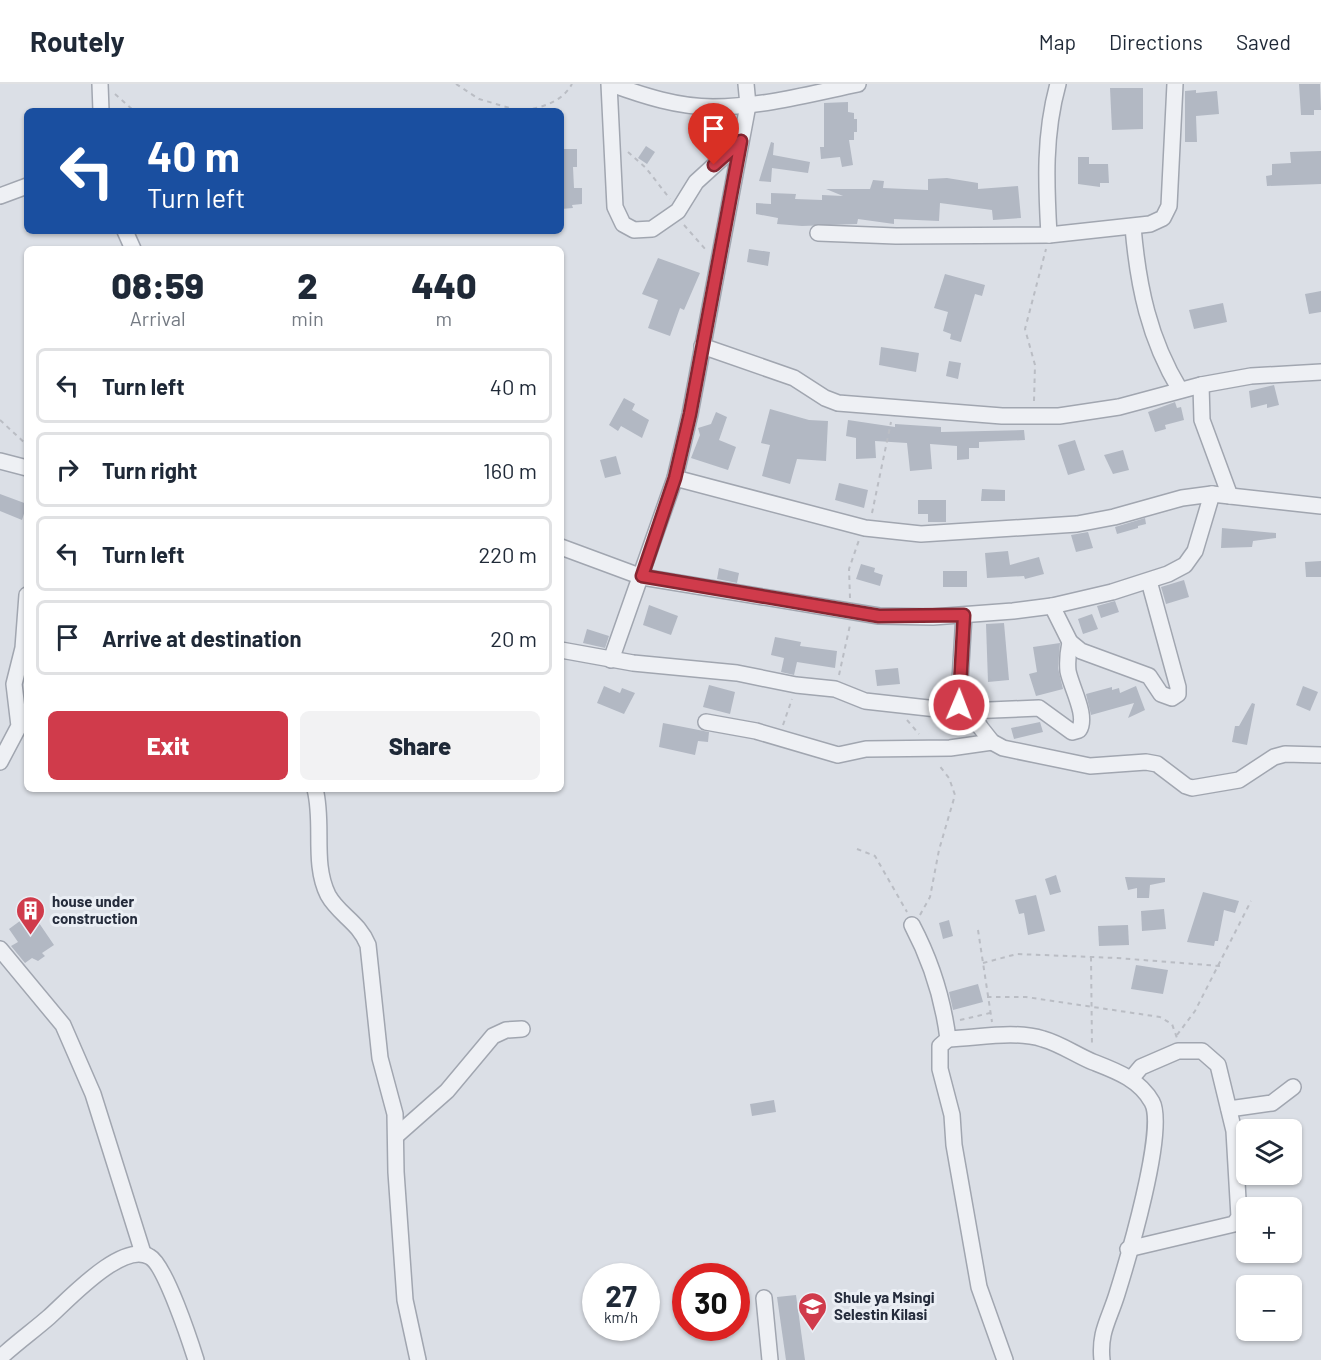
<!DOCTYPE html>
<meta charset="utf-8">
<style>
body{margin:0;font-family:Barlow,sans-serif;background:#f2f2f3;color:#1f2937;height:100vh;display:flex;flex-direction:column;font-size:22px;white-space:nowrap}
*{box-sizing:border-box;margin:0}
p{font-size:20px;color:#747a83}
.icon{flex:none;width:33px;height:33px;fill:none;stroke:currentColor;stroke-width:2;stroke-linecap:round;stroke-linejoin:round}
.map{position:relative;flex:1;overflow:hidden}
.drawer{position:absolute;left:24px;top:162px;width:540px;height:546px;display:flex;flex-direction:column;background:#fff;border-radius:9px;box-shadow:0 2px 4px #0004}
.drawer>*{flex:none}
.guide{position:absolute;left:24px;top:24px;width:540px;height:126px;border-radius:9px;box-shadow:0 2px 4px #0004;background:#1a4fa0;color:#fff;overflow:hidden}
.tools{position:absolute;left:1236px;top:1035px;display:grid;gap:12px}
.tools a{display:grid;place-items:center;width:66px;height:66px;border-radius:9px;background:#fff;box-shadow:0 2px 4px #0004;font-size:30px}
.speed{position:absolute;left:582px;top:1179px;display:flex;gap:12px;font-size:30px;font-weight:700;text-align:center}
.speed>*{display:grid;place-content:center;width:78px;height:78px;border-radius:50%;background:#fff;box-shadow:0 2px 4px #0004;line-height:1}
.speed small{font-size:15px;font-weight:400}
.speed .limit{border:9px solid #d22;background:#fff;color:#111}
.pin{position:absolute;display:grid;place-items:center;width:51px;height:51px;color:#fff;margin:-62px -26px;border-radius:50% 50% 50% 0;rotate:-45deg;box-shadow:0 0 6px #0007}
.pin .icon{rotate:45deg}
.me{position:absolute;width:66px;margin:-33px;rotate:1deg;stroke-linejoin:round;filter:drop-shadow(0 0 4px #0008)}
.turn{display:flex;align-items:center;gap:21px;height:126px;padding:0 24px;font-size:27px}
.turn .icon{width:78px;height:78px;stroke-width:2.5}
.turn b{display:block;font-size:42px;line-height:51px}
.eta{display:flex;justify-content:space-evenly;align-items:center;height:102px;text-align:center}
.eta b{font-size:36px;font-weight:800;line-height:42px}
.button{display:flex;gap:12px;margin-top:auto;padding:12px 24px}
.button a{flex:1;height:69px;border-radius:9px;background:#d03b4b;color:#fff;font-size:24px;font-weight:800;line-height:69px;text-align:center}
.button a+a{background:#f2f2f3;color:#1f2937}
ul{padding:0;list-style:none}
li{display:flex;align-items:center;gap:18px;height:75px;margin:0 12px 9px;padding:0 12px;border:3px solid #e0e1e3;border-radius:9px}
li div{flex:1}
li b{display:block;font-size:22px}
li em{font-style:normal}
header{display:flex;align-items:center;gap:36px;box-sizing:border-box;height:84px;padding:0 30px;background:#fff;border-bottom:2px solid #e0e1e3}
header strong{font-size:28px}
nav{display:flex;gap:33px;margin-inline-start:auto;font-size:21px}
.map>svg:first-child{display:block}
</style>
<header>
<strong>Routely</strong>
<nav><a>Map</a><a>Directions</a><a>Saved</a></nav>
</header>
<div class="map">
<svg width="1321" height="1276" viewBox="0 0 1321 1276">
<rect width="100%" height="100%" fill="#dbdfe6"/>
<!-- building -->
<g fill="#b2b8c3">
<path d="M1299,0H1320L1321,26H1314V31H1301Z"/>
<path d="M1110,4H1143V45L1112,46Z"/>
<path d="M1196,6V9L1217,7L1219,30L1196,32L1197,58H1185V7Z"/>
<path d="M848,18V28L854,29V35H857V48H854V56H849L853,81L842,83L840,73L821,75L820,63H824V19Z"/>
<path d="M697,42L711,48L706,61L692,55Z"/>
<path d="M771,58L774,59L773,71L810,78L808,89L772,84L771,98L759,97Z"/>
<path d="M646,62L655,68L647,80L638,74Z"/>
<path d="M561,65H577V83H573L574,104H582V120L572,121L573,124L561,125Z"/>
<path d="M1321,67V100L1267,102L1266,92L1272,91V80L1291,79L1290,68Z"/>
<path d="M1078,73H1089V80H1108L1109,99H1100V103L1078,100Z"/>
<path d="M947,94L978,99V105L1018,102L1021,134L993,136L992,126L940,119L939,137L894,135V140L858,135L857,140L802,142L777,140L778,134L756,130V119L771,120V109L796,110L795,115L822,116V111L843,112L826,105H870L873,96L884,97L883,104L928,106V95Z"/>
<path d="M749,165L770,168L768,182L747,178Z"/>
<path d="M658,174L700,189L684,226L680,224L670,252L648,244L658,216L642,210Z"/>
<path d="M945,190L985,201L982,212L975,210L961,258L950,255L951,250L943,247L948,228L934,224Z"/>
<path d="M1321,207V228L1309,230L1305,210Z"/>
<path d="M1223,219L1227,238L1194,245L1189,226Z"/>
<path d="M881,263L919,269L916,288L879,281Z"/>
<path d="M949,277L961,279L958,295L946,292Z"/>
<path d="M1274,301L1279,321L1267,324V320L1251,324L1249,307Z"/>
<path d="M624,314L635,320L632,326L649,336L642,354L621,342L618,347L609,341Z"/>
<path d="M1175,318L1177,324L1181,323L1184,336L1165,341L1166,345L1155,348L1148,328Z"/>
<path d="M770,325L809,336L828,337L826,377L797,375L790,400L762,392L770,361L761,359Z"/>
<path d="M716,328L727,333L719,356L736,363L728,386L691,374L700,351L698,344L711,340Z"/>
<path d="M848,336L895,343V340L941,343V348L1024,346L1025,356L979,358V364H969V375L957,376V362L930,360L932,385L910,387L907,359L875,357L876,374L856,375V354L846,352Z"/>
<path d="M1075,356L1085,386L1068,391L1058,361Z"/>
<path d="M1123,366L1129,386L1113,390L1104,371Z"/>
<path d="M616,372L621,390L605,394L600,376Z"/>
<path d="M839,399L868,406L864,424L835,416Z"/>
<path d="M982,405L1005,406V417H981Z"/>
<path d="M0,410L27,420L22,436L0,427Z"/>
<path d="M918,416H946V438H928V430H918Z"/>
<path d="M1145,434L1146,440L1138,442V444L1117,450L1115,443Z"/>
<path d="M1222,444L1276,449V454L1253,457L1252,463L1221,464Z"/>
<path d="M1088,448L1093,464L1076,468L1071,451Z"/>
<path d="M1008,467L1010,481L1039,473L1044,490L1025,495L1024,492L987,494L985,469Z"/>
<path d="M1321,477V493H1306L1305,478Z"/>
<path d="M861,480L875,484L874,488L883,491L880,502L856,495Z"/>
<path d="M719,484L739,489L737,499L717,495Z"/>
<rect x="943" y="487" width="24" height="16"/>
<path d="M1184,496L1189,513L1166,520L1161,503Z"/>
<path d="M1115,517L1119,528L1101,534L1097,522Z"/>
<path d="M649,521L678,532L671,551L643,541Z"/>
<path d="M1092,530L1098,545L1083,550L1078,535Z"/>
<path d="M1004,539L1009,596L988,598L986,540Z"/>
<path d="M587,545L609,552L605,564L583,559Z"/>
<path d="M775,553L801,558L800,562L837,567L835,584L797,578L794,591L781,588L784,574L771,571Z"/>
<path d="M1060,559L1058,584L1063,605L1036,612L1029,590L1037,588L1033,563Z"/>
<path d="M898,584L900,600L877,602L875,586Z"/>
<path d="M709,601L735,608L730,630L703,623Z"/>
<path d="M604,602L620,609L622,604L635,609L624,630L597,619Z"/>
<path d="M1136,602L1145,626L1128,634L1134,619L1091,631L1086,610L1112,603V606L1119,604L1120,609Z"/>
<path d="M1303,602L1318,608L1310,627L1296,621Z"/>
<path d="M1252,619L1255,620L1247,661L1232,658L1235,642H1239Z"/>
<path d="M1040,638L1043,648L1014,655L1011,644Z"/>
<path d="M663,639L709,648L708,658L698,657L695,671L659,663Z"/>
<path d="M1056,791L1061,808L1050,811L1045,795Z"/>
<path d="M1125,793L1165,794V798L1150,801L1149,814H1137V804L1128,806Z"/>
<path d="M1203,808L1239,817L1235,829L1224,826L1218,857H1215L1214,862L1187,858Z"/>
<path d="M1036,811L1045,847L1028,851L1024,829L1019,830L1015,816Z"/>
<path d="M1164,825L1166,845L1142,847L1141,827Z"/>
<path d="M24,834L31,844L39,839L54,861L42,869L45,872L38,877L32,874L25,879L11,862L18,858L9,845Z"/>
<path d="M949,836L953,852L943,855L939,839Z"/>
<path d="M1128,841L1129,861L1099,862L1098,842Z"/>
<path d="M1136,881L1168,886L1163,910L1131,905Z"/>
<path d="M978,900L983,918L953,926L949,908Z"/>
<path d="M774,1016L776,1028L752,1032L750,1020Z"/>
<path d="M796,1211L805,1276H786L777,1213Z"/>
</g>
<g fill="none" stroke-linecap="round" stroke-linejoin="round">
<defs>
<g id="minor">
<path d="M100,0L101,27"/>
<path d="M609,0L615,123L623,140L634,146L652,145L678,127L696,98L741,57"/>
<path d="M611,0C644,12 678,23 713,23C762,23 810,10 858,0"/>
<path d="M0,112L27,102"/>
<path d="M1133,143C1138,202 1149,255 1180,306"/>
<path d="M125,147L133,165"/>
<path d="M818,149L896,152L1049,151L1150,140L1163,134L1169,122L1175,0"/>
<path d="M1049,151C1046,99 1044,50 1058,0"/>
<path d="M702,262L794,294L825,314L838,319L1002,332H1059L1119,323L1201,301L1251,292L1321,288"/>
<path d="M1201,301L1202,336L1230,412"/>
<path d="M0,377L27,384"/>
<path d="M675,394L865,444L921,450L1077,440L1114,433L1182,414L1212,410L1321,422"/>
<path d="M561,463L642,493L879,532L933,533L1013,527L1052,522L1112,508L1168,490L1185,481L1195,467L1212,410"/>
<path d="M1052,522L1070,558L1081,567L1149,592L1161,610L1172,614L1178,610V603L1149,497"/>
<path d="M964,531L959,612L962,626L967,627L1039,624L1072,648L1079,646C1088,632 1071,603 1068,587C1067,577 1068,568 1070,558"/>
<path d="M561,566L633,579L737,589L796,601L835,605L865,617L937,625L979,641"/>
<path d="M611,576L675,394L690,330L748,21L746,0"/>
<path d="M973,634L992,658L1003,664L1090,682L1146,678L1157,680L1186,702L1192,704L1239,696L1274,673L1285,670L1321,671"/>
<path d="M706,638L756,647L838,671L866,665L950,664L992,658"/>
<path d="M0,678L19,642L14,600L23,564L27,511"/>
<path d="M315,705C324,739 312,779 328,811C339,831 358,837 368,861L380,974L395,1030L396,1088L405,1216L418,1276"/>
<path d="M912,841C931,877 943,915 948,955L940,962V985L952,1031L954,1061L979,1203L1005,1276"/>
<path d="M0,865L63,941L93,1010L143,1169"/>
<path d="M948,955C978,954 1015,946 1043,955C1061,960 1076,971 1093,978C1116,987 1139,995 1152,1018C1167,1045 1127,1178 1117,1210C1109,1236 1099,1248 1102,1276"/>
<path d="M1229,1025L1272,1019L1293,1003"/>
<path d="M396,1052L447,1007L493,952L506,946L522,945"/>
<path d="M1128,1165L1234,1140L1239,1133L1234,1047L1218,981L1202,967H1178L1141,983L1131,995"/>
<path d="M764,1214L770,1276"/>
<path d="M0,1274C16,1259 33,1247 49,1233C68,1216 123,1156 150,1173C165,1181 190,1257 196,1276"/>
</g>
</defs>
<!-- minor casing -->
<use href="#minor" stroke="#a1a6b0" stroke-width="18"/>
<!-- path -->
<g stroke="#babdc4" stroke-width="2" stroke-dasharray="4.5 4.5" stroke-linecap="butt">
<path d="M456,0L479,15L520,27"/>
<path d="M115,10L134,27"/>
<path d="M524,27C544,22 561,19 572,0"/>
<path d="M628,68L646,84L670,115"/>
<path d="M684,141L706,166"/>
<path d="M1034,317L1035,281L1025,245L1046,165"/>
<path d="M0,336L27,361"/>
<path d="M872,429L891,338"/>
<path d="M850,514L849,485L859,456"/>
<path d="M839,591L850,541"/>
<path d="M907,636L919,650"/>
<path d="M783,641L792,615"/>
<path d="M857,765L875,772L907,828"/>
<path d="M920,831L930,813L939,766L955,711L949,694L938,680"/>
<path d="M978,846L992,938"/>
<path d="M1091,873L1092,963"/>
<path d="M983,879L1017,870L1117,874L1220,882"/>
<path d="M987,913H1026L1160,933L1172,940L1177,954"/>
<path d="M960,936L990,929"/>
<path d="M1177,951L1195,927L1251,817"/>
</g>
<!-- minor -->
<use href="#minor" stroke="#eef0f4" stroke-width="15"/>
</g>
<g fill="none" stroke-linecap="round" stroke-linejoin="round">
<defs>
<path id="route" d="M714,81L741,57L690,330L675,394L642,492L879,532L964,531L959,621"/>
</defs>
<!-- route casing -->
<use href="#route" stroke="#872631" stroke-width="15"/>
<!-- route -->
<use href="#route" stroke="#d03b4b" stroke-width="10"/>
</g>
<!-- icons -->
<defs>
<symbol id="building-pin" viewBox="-11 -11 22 30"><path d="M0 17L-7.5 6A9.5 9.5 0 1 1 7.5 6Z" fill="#d03b4b" stroke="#eaeef4"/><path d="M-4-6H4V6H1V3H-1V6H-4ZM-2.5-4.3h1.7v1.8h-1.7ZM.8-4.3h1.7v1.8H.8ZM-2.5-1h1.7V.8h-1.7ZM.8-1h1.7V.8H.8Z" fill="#fff"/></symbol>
<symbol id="school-pin" viewBox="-11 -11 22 30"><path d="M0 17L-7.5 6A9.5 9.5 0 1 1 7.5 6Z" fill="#d03b4b" stroke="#eaeef4"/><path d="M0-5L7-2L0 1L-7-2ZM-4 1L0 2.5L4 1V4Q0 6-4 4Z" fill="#fff"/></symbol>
</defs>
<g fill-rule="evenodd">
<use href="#building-pin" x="14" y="810" width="33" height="45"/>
<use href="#school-pin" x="796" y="1206" width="33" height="45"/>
</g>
<g text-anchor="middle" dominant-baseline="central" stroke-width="6" stroke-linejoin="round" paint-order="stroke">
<!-- poi labels -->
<g font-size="15" font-weight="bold" fill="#252c3c" stroke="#eaeef4" text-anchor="start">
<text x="52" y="817">house under<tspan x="52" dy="17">construction</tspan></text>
<text x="834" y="1213">Shule ya Msingi<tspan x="834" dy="17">Selestin Kilasi</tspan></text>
</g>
</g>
</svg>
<div class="tools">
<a><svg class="icon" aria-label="layers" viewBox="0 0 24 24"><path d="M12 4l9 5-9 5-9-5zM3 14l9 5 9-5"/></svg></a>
<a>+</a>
<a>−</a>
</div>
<div class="speed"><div>27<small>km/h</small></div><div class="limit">30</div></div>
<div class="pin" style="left:714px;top:81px;background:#d93025"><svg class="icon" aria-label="arrive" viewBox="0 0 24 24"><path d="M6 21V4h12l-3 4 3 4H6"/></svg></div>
<svg class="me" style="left:959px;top:621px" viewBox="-20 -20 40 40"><circle r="17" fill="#d03b4b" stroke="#fff" stroke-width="3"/><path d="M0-11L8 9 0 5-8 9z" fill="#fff"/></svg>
<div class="guide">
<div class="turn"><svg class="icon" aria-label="left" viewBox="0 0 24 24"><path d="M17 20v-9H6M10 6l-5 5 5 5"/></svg><div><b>40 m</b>Turn left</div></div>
</div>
<section class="drawer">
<div class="eta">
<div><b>08:59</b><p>Arrival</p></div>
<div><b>2</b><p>min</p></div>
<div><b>440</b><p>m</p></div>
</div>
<ul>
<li><svg class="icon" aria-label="left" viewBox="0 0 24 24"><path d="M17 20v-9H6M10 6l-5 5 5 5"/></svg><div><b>Turn left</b></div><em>40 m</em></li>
<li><svg class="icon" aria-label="right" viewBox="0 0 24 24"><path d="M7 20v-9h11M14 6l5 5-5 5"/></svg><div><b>Turn right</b></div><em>160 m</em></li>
<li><svg class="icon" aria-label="left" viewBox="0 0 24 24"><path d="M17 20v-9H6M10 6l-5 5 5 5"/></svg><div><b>Turn left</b></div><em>220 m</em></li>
<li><svg class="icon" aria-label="arrive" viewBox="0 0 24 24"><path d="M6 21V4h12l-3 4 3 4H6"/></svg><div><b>Arrive at destination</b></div><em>20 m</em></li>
</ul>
<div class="button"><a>Exit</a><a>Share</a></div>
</section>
</div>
